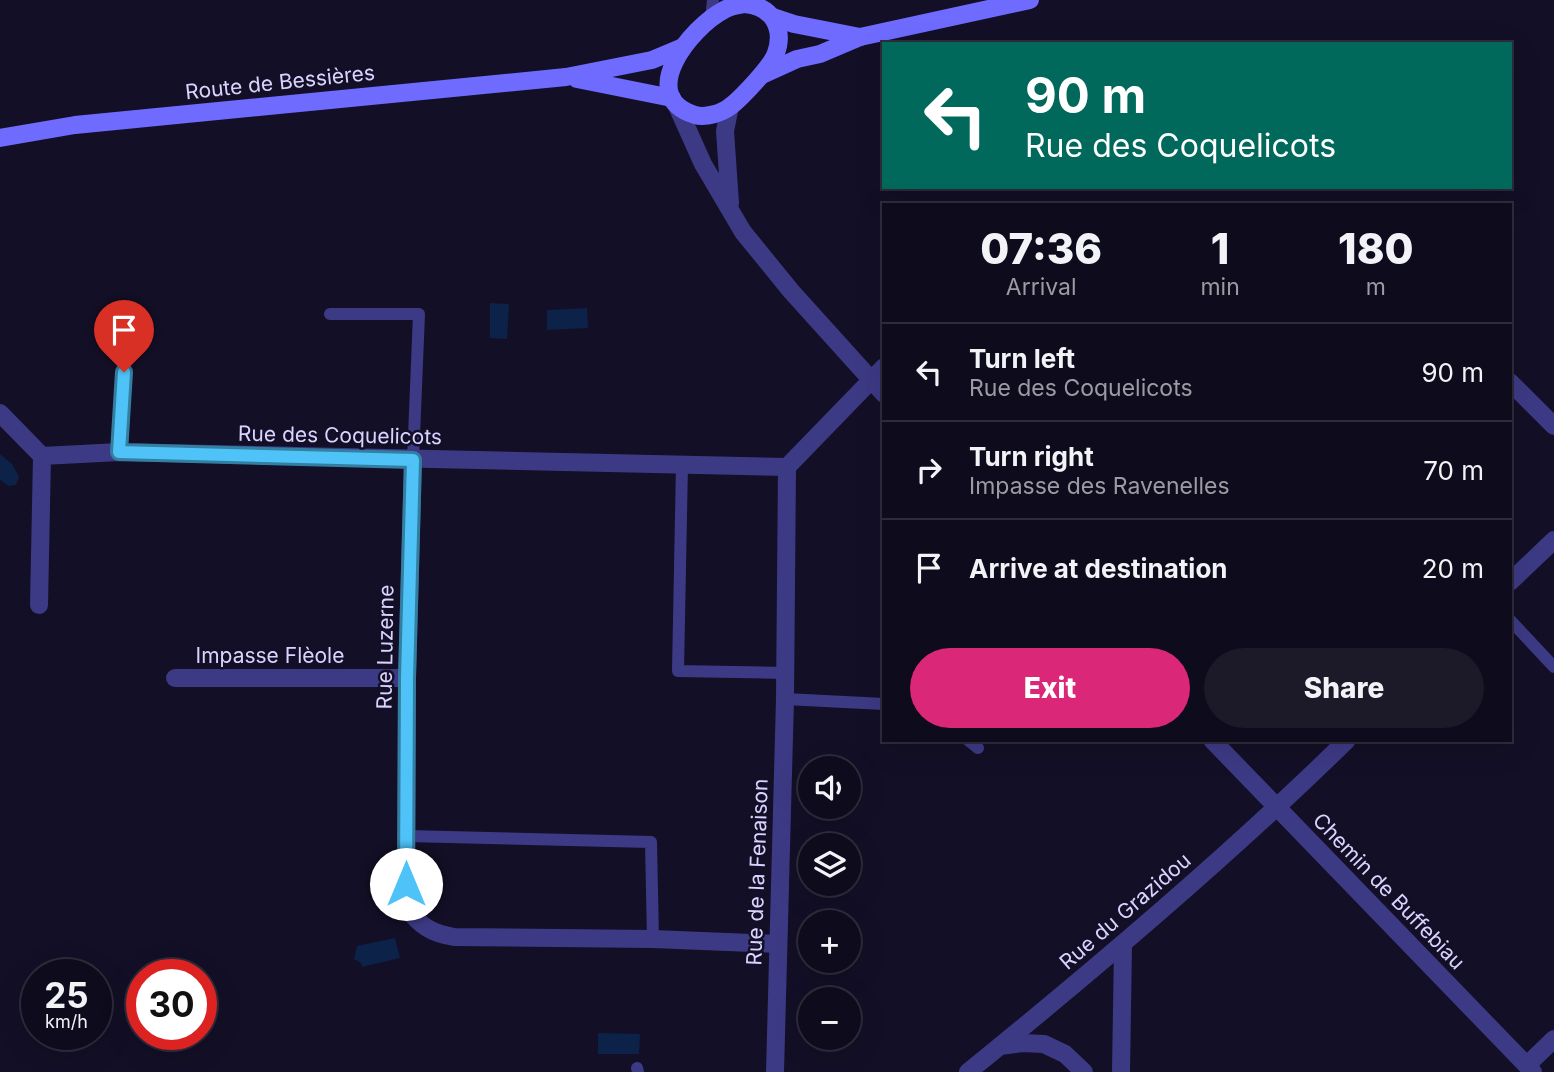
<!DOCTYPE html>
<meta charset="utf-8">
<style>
body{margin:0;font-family:Inter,sans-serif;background:#1c1929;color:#f1f3f6;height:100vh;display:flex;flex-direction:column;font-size:26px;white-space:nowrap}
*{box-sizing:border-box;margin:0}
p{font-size:23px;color:#9b9ba3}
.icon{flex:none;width:38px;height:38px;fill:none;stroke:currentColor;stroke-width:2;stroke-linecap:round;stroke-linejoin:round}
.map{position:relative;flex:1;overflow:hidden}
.panel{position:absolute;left:882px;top:203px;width:630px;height:539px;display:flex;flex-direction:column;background:#0e0b1c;border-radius:0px;box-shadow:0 7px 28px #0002,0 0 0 2px #2e2b3b}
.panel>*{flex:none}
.guide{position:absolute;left:882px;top:42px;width:630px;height:147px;border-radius:0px;box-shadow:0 7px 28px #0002,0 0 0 2px #2e2b3b;background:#00695c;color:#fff;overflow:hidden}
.buttons{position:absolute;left:798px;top:756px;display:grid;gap:14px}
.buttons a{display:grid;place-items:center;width:63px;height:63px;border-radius:50%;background:#0e0b1c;box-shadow:0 7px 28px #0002,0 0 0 2px #2e2b3b;font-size:35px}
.speed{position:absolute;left:21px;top:959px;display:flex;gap:14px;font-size:35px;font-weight:700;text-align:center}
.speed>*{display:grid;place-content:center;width:91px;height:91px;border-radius:50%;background:#0e0b1c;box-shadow:0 7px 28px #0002,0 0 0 2px #2e2b3b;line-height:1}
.speed small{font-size:18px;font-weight:400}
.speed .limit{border:10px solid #d22;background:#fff;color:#111}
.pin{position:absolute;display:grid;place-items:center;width:60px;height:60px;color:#fff;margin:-72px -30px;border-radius:50% 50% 50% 0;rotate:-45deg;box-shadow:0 0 7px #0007}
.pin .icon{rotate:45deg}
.me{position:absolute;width:77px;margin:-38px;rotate:0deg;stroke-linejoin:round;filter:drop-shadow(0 0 5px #0008)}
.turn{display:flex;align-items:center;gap:24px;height:147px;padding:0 28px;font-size:32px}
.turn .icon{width:91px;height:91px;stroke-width:2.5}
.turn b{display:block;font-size:49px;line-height:60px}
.eta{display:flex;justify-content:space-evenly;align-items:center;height:119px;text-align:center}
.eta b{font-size:42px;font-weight:800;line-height:49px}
.action{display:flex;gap:14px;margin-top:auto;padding:14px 28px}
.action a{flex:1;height:80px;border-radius:42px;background:#db2777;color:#fff;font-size:28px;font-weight:800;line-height:80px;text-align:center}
.action a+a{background:#1c1929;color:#f1f3f6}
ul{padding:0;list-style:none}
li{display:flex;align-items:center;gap:21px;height:98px;padding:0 28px;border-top:2px solid #2e2b3b}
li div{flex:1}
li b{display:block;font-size:26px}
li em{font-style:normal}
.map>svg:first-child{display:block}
</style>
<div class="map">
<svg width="1554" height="1072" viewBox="0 0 1554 1072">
<rect width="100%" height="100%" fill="#130f26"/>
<!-- water -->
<g fill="#0c2248">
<path d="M490,303L509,304L507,339L490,338Z"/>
<path d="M587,308L588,328L547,330V310Z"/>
<path d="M0,454L12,464L19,477L16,485L9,486L0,480Z"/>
<path d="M395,938L400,958L362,967L361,963L354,959L357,946Z"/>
<path d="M598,1033L640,1034L639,1054H598Z"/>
</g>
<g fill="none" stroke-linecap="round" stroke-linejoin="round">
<!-- service -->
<g stroke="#3d3a85" stroke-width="12">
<path d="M711,19L713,0"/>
<path d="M330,314H419L413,460"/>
<path d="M119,452L127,319"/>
<path d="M682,464L678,671L786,673"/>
<path d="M1510,620L1554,667"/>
<path d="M785,699L884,704"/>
<path d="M968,740L978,748"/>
<path d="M406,836L651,842L653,939"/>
<path d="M637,1068L638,1072"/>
</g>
<!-- minor -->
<g stroke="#3d3a85" stroke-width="18">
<path d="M1510,382L1554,426"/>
<path d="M0,413L42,456"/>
<path d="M413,460L407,678L406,907C420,926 431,933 454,937L653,939L778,944"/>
<path d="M1510,582L1554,540"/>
<path d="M39,605L42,456L119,452L787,467"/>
<path d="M175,678H407"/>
<path d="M1000,1046C1120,948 1237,848 1347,740"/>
<path d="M1527,1065L1554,1039"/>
<path d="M775,1072L785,699L787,467L884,367"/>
<path d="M968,1072L1000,1046L1022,1043L1044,1044L1065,1054L1084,1072"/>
<path d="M1121,1072L1123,945"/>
</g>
<!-- tertiary -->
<g stroke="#3d3a85" stroke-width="18">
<path d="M677,106L703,164L743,232L791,291L884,394"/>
<path d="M730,203L725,131L730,106"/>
<path d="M1212,740L1533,1072"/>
</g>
<!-- secondary -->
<g stroke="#6f6bff" stroke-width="18">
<path d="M745,4C771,6 785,27 776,53C772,66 742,97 731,106C722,113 706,118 695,115C635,96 691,27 724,10C730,6 738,5 745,4Z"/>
<path d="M773,17L794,24L860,37"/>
<path d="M764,74L797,59L820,54L860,37L1030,0"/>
<path d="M577,79L672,98"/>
<path d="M0,138L75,125L566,77L652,60L683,47"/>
</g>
</g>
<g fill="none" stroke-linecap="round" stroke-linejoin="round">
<defs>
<path id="route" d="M124,372L119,452L413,460L407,678L406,884"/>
</defs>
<!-- route casing -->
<use href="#route" stroke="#337fa1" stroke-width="18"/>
<!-- route -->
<use href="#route" stroke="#4fc3f7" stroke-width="12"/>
</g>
<g text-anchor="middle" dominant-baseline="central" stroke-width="5" stroke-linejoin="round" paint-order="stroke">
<!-- street labels -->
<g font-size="21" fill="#d9d4ff" stroke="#130f26">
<text transform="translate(280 82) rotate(-6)">Route de Bessières</text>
<text transform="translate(340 435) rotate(1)">Rue des Coquelicots</text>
<text transform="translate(385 647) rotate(-89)">Rue Luzerne</text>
<text x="270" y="655">Impasse Flèole</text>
<text transform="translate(757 872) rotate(-88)">Rue de la Fenaison</text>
<text transform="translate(1389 891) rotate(46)">Chemin de Buffebiau</text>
<text transform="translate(1125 911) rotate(-41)">Rue du Grazidou</text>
</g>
</g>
</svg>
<div class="buttons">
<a><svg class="icon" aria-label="sound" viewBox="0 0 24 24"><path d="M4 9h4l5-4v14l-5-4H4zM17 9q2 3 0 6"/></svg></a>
<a><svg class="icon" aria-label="layers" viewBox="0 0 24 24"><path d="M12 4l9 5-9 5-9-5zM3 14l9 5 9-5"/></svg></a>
<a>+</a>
<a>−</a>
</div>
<div class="speed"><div>25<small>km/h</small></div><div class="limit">30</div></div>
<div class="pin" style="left:124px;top:372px;background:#d93025"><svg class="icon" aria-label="arrive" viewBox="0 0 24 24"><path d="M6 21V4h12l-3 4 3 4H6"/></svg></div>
<svg class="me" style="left:406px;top:884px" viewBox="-20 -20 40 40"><circle r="19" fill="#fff"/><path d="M0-13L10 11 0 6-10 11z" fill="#4fc3f7"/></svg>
<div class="guide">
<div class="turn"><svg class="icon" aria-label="left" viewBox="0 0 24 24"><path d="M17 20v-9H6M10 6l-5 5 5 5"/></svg><div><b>90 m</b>Rue des Coquelicots</div></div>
</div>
<section class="panel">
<div class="eta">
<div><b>07:36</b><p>Arrival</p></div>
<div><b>1</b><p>min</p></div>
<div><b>180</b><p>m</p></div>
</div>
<ul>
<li><svg class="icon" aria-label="left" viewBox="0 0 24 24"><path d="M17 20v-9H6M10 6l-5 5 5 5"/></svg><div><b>Turn left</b><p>Rue des Coquelicots</p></div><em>90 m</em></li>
<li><svg class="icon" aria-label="right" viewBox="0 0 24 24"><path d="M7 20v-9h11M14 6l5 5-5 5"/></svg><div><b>Turn right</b><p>Impasse des Ravenelles</p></div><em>70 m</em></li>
<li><svg class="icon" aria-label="arrive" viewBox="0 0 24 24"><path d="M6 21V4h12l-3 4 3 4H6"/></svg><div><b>Arrive at destination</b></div><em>20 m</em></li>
</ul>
<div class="action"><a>Exit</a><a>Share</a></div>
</section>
</div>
